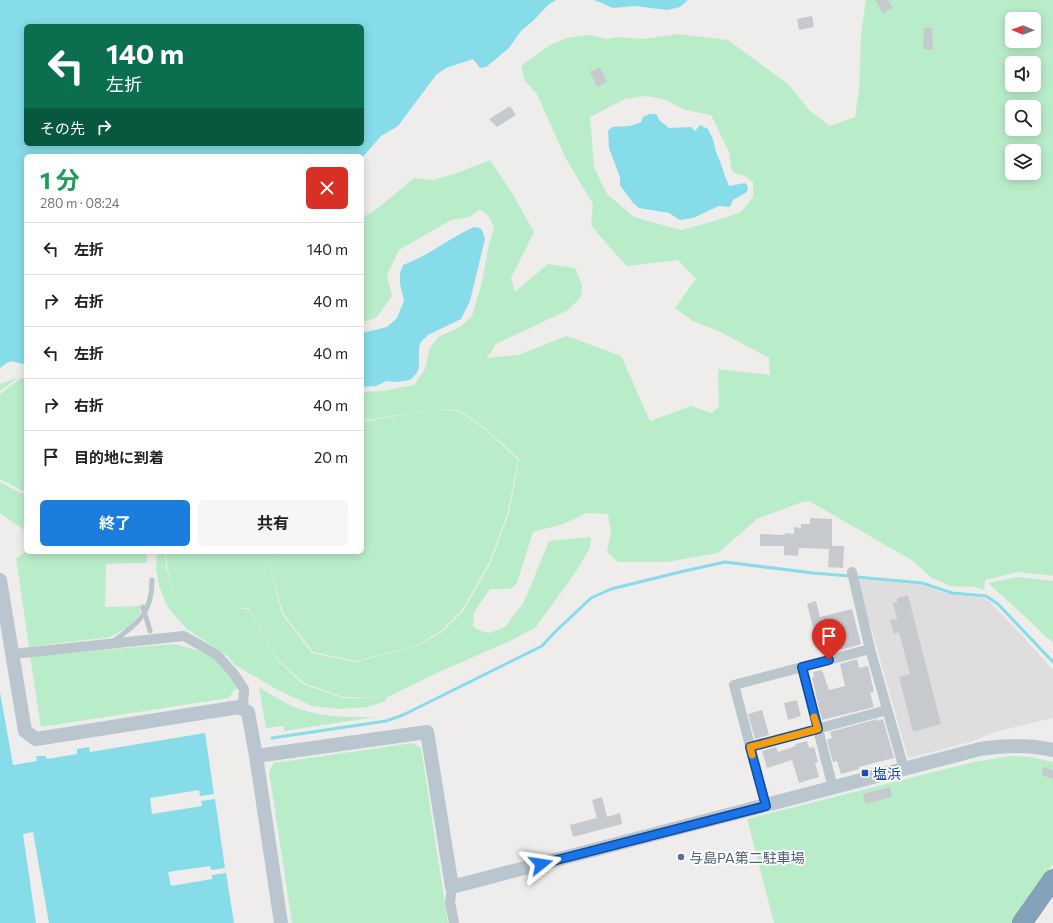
<!DOCTYPE html>
<html lang="ja">
<meta charset="utf-8">
<style>
body{margin:0;font-family:Commissioner,"Noto Sans JP",sans-serif;background:#f6f6f6;color:#222;height:100vh;display:flex;flex-direction:column;font-size:15px;white-space:nowrap}
*{box-sizing:border-box;margin:0}
p{font-size:13px;color:#767676}
.icon{flex:none;width:22px;height:22px;fill:none;stroke:currentColor;stroke-width:2;stroke-linecap:round;stroke-linejoin:round}
.map{position:relative;flex:1;overflow:hidden}
.sheet{position:absolute;left:24px;top:154px;width:340px;height:400px;display:flex;flex-direction:column;background:#fff;border-radius:6px;box-shadow:0 2px 10px #0003}
.sheet>*{flex:none}
.guide{position:absolute;left:24px;top:24px;width:340px;height:122px;border-radius:6px;box-shadow:0 2px 10px #0003;background:#0b6e4f;color:#fff;overflow:hidden}
.needle{width:26px;rotate:271deg}
.tools{position:absolute;left:1005px;top:12px;display:grid;gap:8px}
.tools a{display:grid;place-items:center;width:36px;height:36px;border-radius:6px;background:#fff;box-shadow:0 2px 10px #0003;font-size:20px}
.pin{position:absolute;display:grid;place-items:center;width:34px;height:34px;color:#fff;margin:-41px -17px;border-radius:50% 50% 50% 0;rotate:-45deg;box-shadow:0 0 4px #0007}
.pin .icon{rotate:45deg}
.me{position:absolute;width:44px;margin:-22px;rotate:75deg;stroke-linejoin:round;filter:drop-shadow(0 0 3px #0008)}
.turn{display:flex;align-items:center;gap:14px;height:84px;padding:0 16px;font-size:18px}
.turn .icon{width:52px;height:52px;stroke-width:2.5}
.turn b{display:block;font-size:28px;line-height:34px}
.then{display:flex;align-items:center;height:38px;padding:0 16px;background:#0003;gap:8px;font-size:15px}
.round{display:grid;place-items:center;flex:none;width:42px;height:42px;border-radius:6px;background:#f6f6f6}
.summary{display:flex;align-items:center;justify-content:space-between;height:68px;padding:0 16px}
h1{font-size:24px;font-weight:700;line-height:30px;color:#1e9e55}
.primary-button{display:flex;gap:8px;margin-top:auto;padding:8px 16px}
.primary-button a{flex:1;height:46px;border-radius:6px;background:#1a7cdb;color:#fff;font-size:16px;font-weight:700;line-height:46px;text-align:center}
.primary-button a+a{background:#f6f6f6;color:#222}
ul{padding:0;list-style:none}
li{display:flex;align-items:center;gap:12px;height:52px;padding:0 16px;border-top:1px solid #e0e0e0}
li div{flex:1}
li b{display:block;font-size:15px}
li em{font-style:normal}
.map>svg:first-child{display:block}
</style>
<div class="map">
<svg width="1053" height="923" viewBox="0 0 1053 923">
<rect width="100%" height="100%" fill="#efecec"/>
<!-- education -->
<path fill="#e0ddde" d="M857,579L913,584L921,585L944,593L983,598L989,601L1019,632L1053,670V718L994,732L974,741L908,758L870,624L868,623Z"/>
<!-- green -->
<g fill="#b9edca" fill-rule="evenodd">
<path d="M866,0H1053V576L1018,572L985,580L984,590L974,587L951,586L932,578L913,561L809,501L802,502L757,519L718,553L667,562H618L607,552L611,532L608,514L587,513L563,524L533,532L517,583L510,589H490L474,612L473,627L481,631L489,633L505,627L524,602L549,541L591,537L590,548L577,570L535,628L510,641L439,672L386,698L343,697L304,683L277,659L249,608L235,609H249L277,660L303,684L343,698H386V701L368,707L338,709L312,706L276,689L235,665L227,656L187,629L168,608L159,586L156,569L157,552H165L166,567L175,596L181,599L175,596L167,567L166,552H276L269,564L282,614L312,653L356,662L416,646L441,633L463,611L490,564L509,513L519,459L487,430L459,410L435,409L368,420L362,419V392L382,391L414,385L425,369L430,347L440,336L460,327L472,316L482,282L489,244L494,228C491,220 488,212 479,210L469,217L451,220L399,250L387,275L392,296L376,318L362,322V218L378,208L414,178L433,180L460,172L490,160L512,193L534,232L511,278L515,292L548,264L575,268L582,285L581,297L568,310L496,344L487,358L518,355L567,336L621,356L650,421L691,406L712,413L719,406L718,369L770,375L769,358L721,332L693,321L675,308L696,279L678,260L627,266L611,249L591,225L593,204L566,159L537,94L525,81L521,66L550,45L567,38L589,35L607,39L619,37L643,39L678,34L728,40L788,84L810,111L830,126L855,117L859,91L861,34ZM1012,19H1034V41H1012ZM1012,63H1034V85H1012ZM646,96L663,99L685,110L711,115L729,152L731,169L734,173L743,175L753,182V197L741,212L715,221L681,230L634,217L607,194L594,167L590,117L625,99ZM1012,107H1034V129H1012ZM1012,151H1034V173H1012Z"/>
<path d="M19,377L0,391V384Z"/>
<path d="M21,378L26,379V492L21,490L0,479V394Z"/>
<path d="M435,409L459,411L487,431L518,460L508,512L489,563L462,610L440,632L415,646L356,661L313,652L283,613L269,564L277,552H362V420L368,421Z"/>
<path d="M0,482L18,492L26,494V531L0,513Z"/>
<path d="M26,552H147V563L106,564L105,607L141,606L140,614L128,627L110,637L29,647L16,558Z"/>
<path d="M1018,577L1053,581V642L1047,638L1031,622L988,583Z"/>
<path d="M174,644L197,650L216,659L226,673L235,680L238,689H235L229,698L41,727L30,656Z"/>
<path d="M259,687C268,693 278,699 288,704C315,718 346,717 375,717L284,731V726L266,728Z"/>
<path d="M413,743L421,748L448,923H292L269,771L274,763Z"/>
<path d="M1011,756L1030,757L1053,762V864C1038,882 1027,905 1011,923H774L747,819L973,762Z"/>
</g>
<!-- water -->
<g fill="#87dcea" fill-rule="evenodd">
<path d="M0,0H556L548,5L534,20L521,31L509,48L486,67L480,68L473,59L446,68L436,75L398,126L381,136L362,158V156H26V364C11,363 14,357 0,368ZM26,26H362V144H26Z"/>
<path d="M594,0H688L680,7L667,10L635,6L613,8Z"/>
<path d="M650,114H656L660,121L669,128L691,127L695,131L700,125L708,129L713,139L716,152L720,161L725,176L729,186L745,183L748,187L747,192L733,200L730,207L719,206L693,218L680,220L669,213L639,208L633,203L620,185V177L609,148L608,131L612,127L630,126L641,122L643,117Z"/>
<path d="M474,227L480,228L482,230L485,239L470,301L461,319L428,335L421,342L419,348V368L416,374L410,380L397,382L387,381L376,386L362,387V333L387,327L397,318L404,301L400,284V273L403,265C430,255 449,238 474,227Z"/>
<path d="M0,692L13,765L37,761L36,756H46L47,759L77,754V749L89,747L90,752L205,733L214,794L200,796L199,790L150,798L152,814L202,806L201,801L215,799L225,868L211,870L210,866L168,872L171,886L212,879V875L226,873L234,923H49L33,832L23,834L36,923H0Z"/>
</g>
<g fill="none" stroke-linecap="round" stroke-linejoin="round">
<!-- stream -->
<g stroke="#87dcea" stroke-width="3">
<path d="M856,577L922,583L952,593L986,596L998,604L1053,662"/>
<path d="M272,738L386,721L403,715L542,646L555,632L591,598L611,589L680,572L725,562L813,573L850,576"/>
</g>
</g>
<!-- building -->
<g fill="#c6cacf">
<path d="M875,0H888L893,8L883,13Z"/>
<path d="M812,16L814,27L799,30L797,19Z"/>
<path d="M924,28H932L933,50L923,49Z"/>
<path d="M600,67L607,82L597,87L590,72Z"/>
<path d="M510,106L516,115L497,127L489,119Z"/>
<path d="M810,518L832,519V546H844L843,568L828,567L829,549L799,548L798,556L784,555V546H760V534L785,535V533L794,534V527L801,528V524H810Z"/>
<path d="M908,595L941,724L913,732L899,677L910,674L899,632L894,634L890,620L897,619L893,603L897,602V598Z"/>
<path d="M816,601L820,617L852,609L861,644L837,651L831,624L813,627L807,604Z"/>
<path d="M857,659L859,668L868,666L874,692L870,693L874,707L822,720L812,678L814,677L813,672L822,670L829,690L845,686L840,664Z"/>
<path d="M797,700L801,716L788,720L784,703Z"/>
<path d="M762,710L769,735L755,739L748,714Z"/>
<path d="M877,719L878,721L883,719L894,758L859,767V769L841,774L837,761L833,762L827,740L832,738L830,732Z"/>
<path d="M807,741L809,748L814,747L818,762L815,763L819,777L799,783L792,760L767,768L762,751L776,747L778,752L796,746L795,744Z"/>
<path d="M1043,767L1053,770V779L1041,775Z"/>
<path d="M890,787L892,797L865,804L863,794Z"/>
<path d="M602,797L607,817L620,813L622,824L573,837L570,825L597,818L592,800Z"/>
</g>
<g fill="none" stroke-linecap="round" stroke-linejoin="round">
<defs>
<path id="highway" d="M1022,923L1053,879"/>
</defs>
<!-- highway casing -->
<use href="#highway" stroke="#6f8ea7" stroke-width="20"/>
<!-- lane -->
<g stroke="#bac5cc" stroke-width="5">
<path d="M143,607L150,631"/>
<path d="M114,641C139,622 152,613 152,580"/>
</g>
<!-- street -->
<g stroke="#bac5cc" stroke-width="10">
<path d="M852,572L870,649L904,769"/>
<path d="M13,654L184,636L217,655L234,674L244,689L243,709"/>
<path d="M802,667L833,788"/>
<path d="M750,747L887,710"/>
<path d="M766,806L734,685L870,649"/>
<path d="M452,887L450,902L454,923"/>
</g>
<!-- secondary -->
<g stroke="#b9c6d0" stroke-width="14">
<path d="M0,580L25,731L36,739L239,707L248,712L256,756L281,923"/>
<path d="M256,756L427,732L452,887L980,749C1005,745 1028,744 1053,750"/>
</g>
<!-- highway -->
<use href="#highway" stroke="#84a3bb" stroke-width="19"/>
</g>
<g fill="none" stroke-linecap="round" stroke-linejoin="round">
<defs>
<path id="route" d="M541,864L766,806L750,747L818,729L802,667L829,660"/>
</defs>
<!-- route casing -->
<use href="#route" stroke="#114b97" stroke-width="10"/>
<!-- route -->
<use href="#route" stroke="#1a73e8" stroke-width="7"/>
<!-- slow -->
<path stroke="#f59e0b" stroke-width="7" d="M752,755L750,747L818,729L814,717"/>
</g>
<!-- markers -->
<rect fill="#1a4fb4" stroke="#fff" stroke-width="1.5" x="861" y="769" width="8" height="8" rx="2"/>
<circle fill="#5c6f8a" stroke="#fff" stroke-width="1.5" cx="681" cy="857" r="4"/>
<g text-anchor="middle" dominant-baseline="central" stroke-width="3.5" stroke-linejoin="round" paint-order="stroke">
<!-- transit labels -->
<g font-size="14" fill="#164399" stroke="#fff" text-anchor="start">
<text x="873" y="773">塩浜</text>
</g>
<!-- service labels -->
<g font-size="14" fill="#4e5e75" stroke="#fff" text-anchor="start">
<text x="689" y="857">与島PA第二駐車場</text>
</g>
</g>
</svg>
<div class="tools">
<a><svg class="needle" viewBox="-14 -14 28 28"><path d="M0-13l5 13h-10z" fill="#e53935"/><path d="M0 13l5-13h-10z" fill="#767676"/></svg></a>
<a><svg class="icon" aria-label="sound" viewBox="0 0 24 24"><path d="M4 9h4l5-4v14l-5-4H4zM17 9q2 3 0 6"/></svg></a>
<a><svg class="icon" aria-label="search" viewBox="0 0 24 24"><circle cx="10" cy="10" r="6"/><path d="M15 15l6 6"/></svg></a>
<a><svg class="icon" aria-label="layers" viewBox="0 0 24 24"><path d="M12 4l9 5-9 5-9-5zM3 14l9 5 9-5"/></svg></a>
</div>
<div class="pin" style="left:829px;top:660px;background:#d93025"><svg class="icon" aria-label="arrive" viewBox="0 0 24 24"><path d="M6 21V4h12l-3 4 3 4H6"/></svg></div>
<svg class="me" style="left:541px;top:864px" viewBox="-20 -20 40 40"><path d="M0-17L14 15 0 8-14 15z" fill="#1a73e8" stroke="#fff" stroke-width="4"/></svg>
<div class="guide">
<div class="turn"><svg class="icon" aria-label="left" viewBox="0 0 24 24"><path d="M17 20v-9H6M10 6l-5 5 5 5"/></svg><div><b>140 m</b>左折</div></div>
<div class="then">その先<svg class="icon" aria-label="right" viewBox="0 0 24 24"><path d="M7 20v-9h11M14 6l5 5-5 5"/></svg></div>
</div>
<section class="sheet">
<div class="summary"><div><h1>1 分</h1><p>280 m · 08:24</p></div><a class="round" style="background:#d93025;color:#fff"><svg class="icon" aria-label="close" viewBox="0 0 24 24"><path d="M6 6l12 12M18 6L6 18"/></svg></a></div>
<ul>
<li><svg class="icon" aria-label="left" viewBox="0 0 24 24"><path d="M17 20v-9H6M10 6l-5 5 5 5"/></svg><div><b>左折</b></div><em>140 m</em></li>
<li><svg class="icon" aria-label="right" viewBox="0 0 24 24"><path d="M7 20v-9h11M14 6l5 5-5 5"/></svg><div><b>右折</b></div><em>40 m</em></li>
<li><svg class="icon" aria-label="left" viewBox="0 0 24 24"><path d="M17 20v-9H6M10 6l-5 5 5 5"/></svg><div><b>左折</b></div><em>40 m</em></li>
<li><svg class="icon" aria-label="right" viewBox="0 0 24 24"><path d="M7 20v-9h11M14 6l5 5-5 5"/></svg><div><b>右折</b></div><em>40 m</em></li>
<li><svg class="icon" aria-label="arrive" viewBox="0 0 24 24"><path d="M6 21V4h12l-3 4 3 4H6"/></svg><div><b>目的地に到着</b></div><em>20 m</em></li>
</ul>
<div class="primary-button"><a>終了</a><a>共有</a></div>
</section>
</div>
